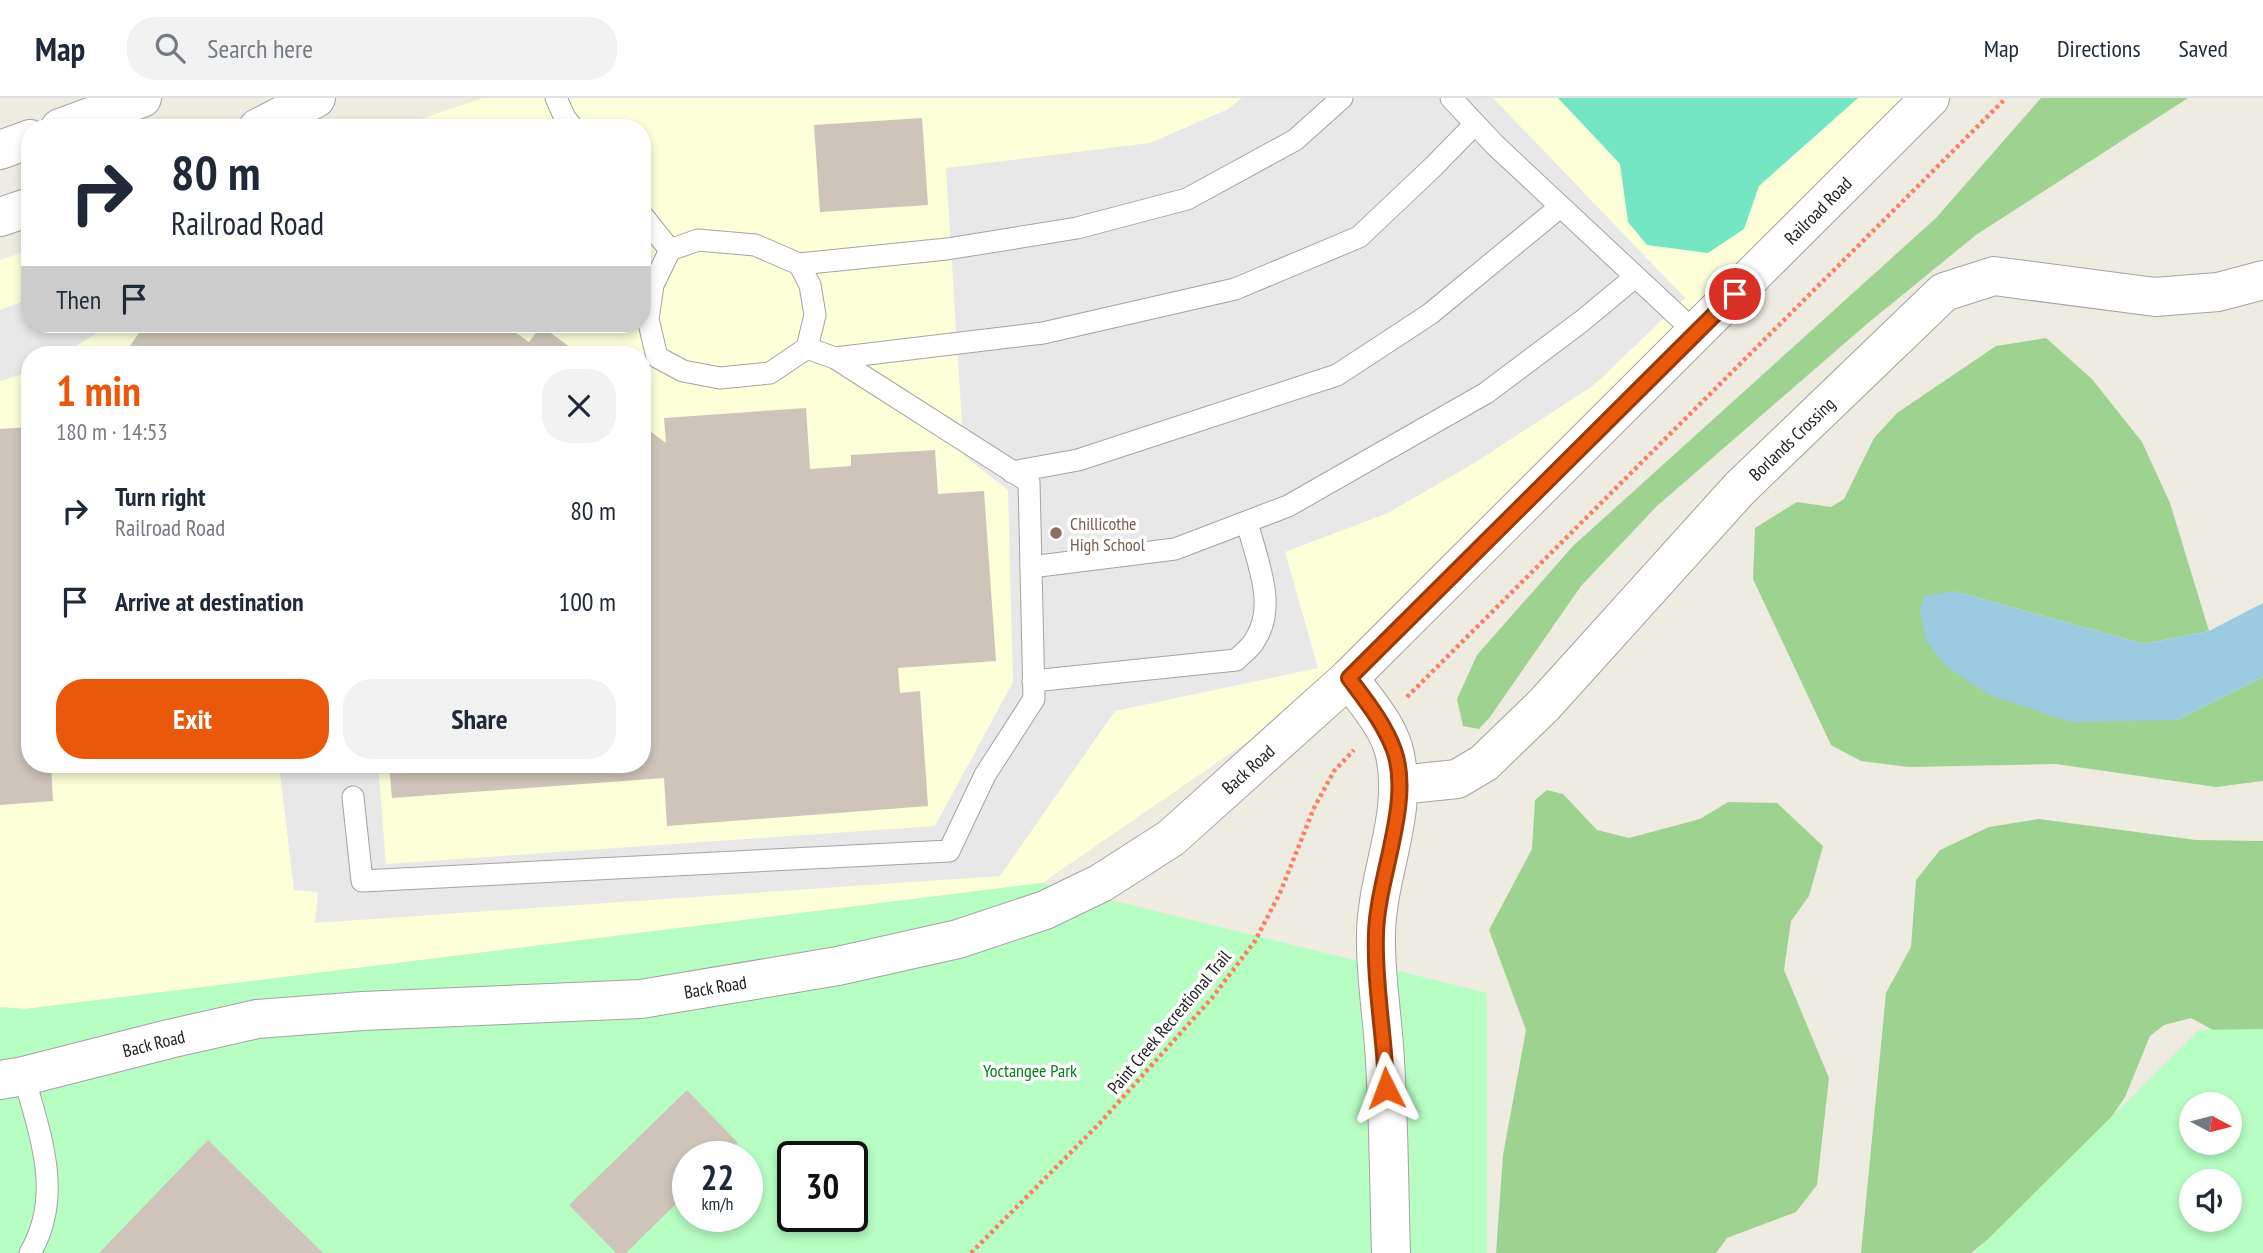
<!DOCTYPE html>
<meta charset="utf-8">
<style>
body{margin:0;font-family:"PT Sans Narrow",sans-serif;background:#f2f2f3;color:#1f2937;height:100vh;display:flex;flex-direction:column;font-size:26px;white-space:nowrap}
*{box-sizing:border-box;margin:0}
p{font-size:23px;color:#747a83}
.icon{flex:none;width:38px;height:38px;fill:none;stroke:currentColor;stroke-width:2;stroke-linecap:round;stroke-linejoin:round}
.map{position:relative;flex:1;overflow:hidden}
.side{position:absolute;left:21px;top:248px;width:630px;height:427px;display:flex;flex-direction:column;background:#fff;border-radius:28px;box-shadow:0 4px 10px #0003}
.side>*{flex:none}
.hud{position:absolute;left:21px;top:21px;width:630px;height:214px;border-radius:28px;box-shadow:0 4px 10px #0003;background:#fff;color:#1f2937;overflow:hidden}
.needle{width:46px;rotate:97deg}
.fabs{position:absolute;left:2179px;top:994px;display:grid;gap:14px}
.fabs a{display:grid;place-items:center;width:63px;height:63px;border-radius:50%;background:#fff;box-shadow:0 4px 10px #0003;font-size:35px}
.speed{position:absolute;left:672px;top:1043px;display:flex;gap:14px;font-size:35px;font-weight:700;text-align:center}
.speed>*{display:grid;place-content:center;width:91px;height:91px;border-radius:50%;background:#fff;box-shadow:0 4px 10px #0003;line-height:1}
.speed small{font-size:18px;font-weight:400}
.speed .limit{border:4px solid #111;border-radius:10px;background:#fff;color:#111}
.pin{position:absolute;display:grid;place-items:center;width:60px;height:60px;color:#fff;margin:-30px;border:4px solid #fff;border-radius:50%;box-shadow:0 2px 7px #0007}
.me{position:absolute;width:77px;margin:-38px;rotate:357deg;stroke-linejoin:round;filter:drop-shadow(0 0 5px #0008)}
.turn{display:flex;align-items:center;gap:24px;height:147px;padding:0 35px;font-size:32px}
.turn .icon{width:91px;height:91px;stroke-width:2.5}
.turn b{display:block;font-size:49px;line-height:60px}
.then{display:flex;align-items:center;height:66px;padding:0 35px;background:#0003;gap:14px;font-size:26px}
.round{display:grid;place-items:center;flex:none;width:74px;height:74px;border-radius:28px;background:#f2f2f3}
.head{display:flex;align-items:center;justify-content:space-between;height:119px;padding:0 35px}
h1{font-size:42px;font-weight:800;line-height:52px;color:#ea580c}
.cta{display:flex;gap:14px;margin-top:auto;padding:14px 35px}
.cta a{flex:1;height:80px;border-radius:28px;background:#ea580c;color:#fff;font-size:28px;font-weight:800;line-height:80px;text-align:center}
.cta a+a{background:#f2f2f3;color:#1f2937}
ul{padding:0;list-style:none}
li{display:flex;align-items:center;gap:21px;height:91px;padding:0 35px}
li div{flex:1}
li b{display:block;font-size:26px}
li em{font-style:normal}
header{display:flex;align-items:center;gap:42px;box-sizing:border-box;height:98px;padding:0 35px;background:#fff;border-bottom:2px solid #e0e1e3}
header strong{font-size:33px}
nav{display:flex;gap:38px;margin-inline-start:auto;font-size:24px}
.search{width:490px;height:63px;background:#f2f2f3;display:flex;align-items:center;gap:18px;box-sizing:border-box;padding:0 24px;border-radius:28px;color:#747a83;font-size:26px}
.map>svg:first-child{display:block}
</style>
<header>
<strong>Map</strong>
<div class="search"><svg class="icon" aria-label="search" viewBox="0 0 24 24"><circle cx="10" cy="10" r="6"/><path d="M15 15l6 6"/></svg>Search here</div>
<nav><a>Map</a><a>Directions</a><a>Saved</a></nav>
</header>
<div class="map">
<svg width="2263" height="1155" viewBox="0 0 2263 1155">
<rect width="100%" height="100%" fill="#eeebe0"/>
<!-- education -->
<path fill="#fcffd8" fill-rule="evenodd" d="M483,0H1906L1292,613L1042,785L25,911L0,909V162L30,152V226H642V30H394ZM30,257H642V667H30Z"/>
<!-- forest -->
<g fill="#9ed290">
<path d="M2041,0H2188L1976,137L1868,225L1657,408L1581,488L1490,619L1479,631L1463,628L1457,601L1477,557L1573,448L1936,120Z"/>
<path d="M2046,240L2092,281L2142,344L2170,405L2209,533L2144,546L1954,493L2177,622L2263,579V683L2216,689L2056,666L1909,669L1861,663L1831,647L1753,481L1755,430L1797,404L1831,409L1844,401L1874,340L1897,315L1996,248Z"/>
<path d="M1547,692L1563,696L1597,732L1629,740L1700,721L1728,704L1777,705L1823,748L1809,798L1791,823L1784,872L1829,980L1817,1087L1796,1114L1727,1140L1716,1155H1496L1503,1057L1526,932L1489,832L1532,751L1535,702Z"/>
<path d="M2039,721L2196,742L2263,743V959L2191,920L2164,927L2150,938L2125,999L2077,1070L1971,1155H1861L1886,895L1911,849L1916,782L1940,752L1989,729Z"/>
</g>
<!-- park -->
<g fill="#b7fec3" fill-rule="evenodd">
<path d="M1042,785L1487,895V1155H0V909L25,911ZM688,1059H747V1118H688ZM793,1059H852V1118H793Z"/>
<path d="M2263,931V1155H1974L2199,932ZM2191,1006H2230V1045H2191ZM2191,1083H2230V1122H2191Z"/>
</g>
<!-- pitch -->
<path fill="#75e6c4" d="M1558,0H1858L1759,88L1744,131L1708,155L1647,147L1628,124L1620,66Z"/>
<!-- parking -->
<g fill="#e8e8e8">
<path d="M1242,0H1493L1685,200L1594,287L1476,364L1388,415L1285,454L1318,570L1115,613L1000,778L315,825L318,794L294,792L280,675L341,667H378L386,766L935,728L1013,584L1008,392L964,358L946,70L1150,45L1228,11Z"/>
<path d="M30,197V226H112L61,257H30V274L0,283V212L19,205Z"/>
</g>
<!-- water -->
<path fill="#9bcbe1" d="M1954,493L2144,546L2209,533L2263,505V579L2177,622L2070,624L1990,597L1946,568L1926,542L1920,512L1924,498Z"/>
<!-- building -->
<g fill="#cec4b9">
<path d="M922,20L928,107L820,114L814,27Z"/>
<path d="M145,226H504L529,244L541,228L581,257H330L318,248L287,250L282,257H124Z"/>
<path d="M806,310L810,371L851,368V357L935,352L938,396L984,393L996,563L898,570L900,595L920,593L928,708L667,728L664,680L392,700L389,667H642V327L666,345L664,320Z"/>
<path d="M30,329V667H51L53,703L0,707V331Z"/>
<path d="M687,992L738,1045L724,1059H688V1094L626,1155H616L569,1107Z"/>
<path d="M208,1042L323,1155H99Z"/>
</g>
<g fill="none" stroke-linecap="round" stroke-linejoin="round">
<defs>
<g id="service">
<path d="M556,0L565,20L573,30"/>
<path d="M1451,0L1495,47L1696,235"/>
<path d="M642,117L670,152"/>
<path d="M698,142L755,147L799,166L810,187L815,217L807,250L770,275L720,280L683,273L657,259L648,221L653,187L670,152Z"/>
<path d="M799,166L947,151L1077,130L1187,101L1295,42L1342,0"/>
<path d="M835,260L1043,235L1235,191L1359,139L1433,69L1475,26"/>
<path d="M1012,374L1078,362L1337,277L1430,216L1560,109"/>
<path d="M1031,469L1175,451L1288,408L1486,295L1582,223L1635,179"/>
<path d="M1033,583L1236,562C1242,556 1251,550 1255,542C1278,507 1256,461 1247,424"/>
<path d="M353,699L362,783L949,753L985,677L1034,601L1029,384L835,260L807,250"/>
<path d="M24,978C40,1038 64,1097 30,1155"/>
</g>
<g id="minor">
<path d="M1349,580C1366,604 1389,628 1395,657C1408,718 1377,775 1376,836C1375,878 1383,921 1385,963C1389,1027 1389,1091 1391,1155"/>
<path id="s1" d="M1399,687L1457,681L1484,665L1544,607L1740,390L1944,194L1994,178L2155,199L2218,194L2263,182"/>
<path id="s2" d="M0,982L24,978L169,941L257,921L363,913L641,901L838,868L958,841L1045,812L1101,785L1171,740L1349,580L1930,0"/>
</g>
<g id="tertiary">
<path d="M60,30L142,0"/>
<path d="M258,30L316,0"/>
<path d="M0,52L30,41"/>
<path d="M0,119L30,109"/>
</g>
</defs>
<!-- service casing -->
<use href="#service" stroke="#a3a3a3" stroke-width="23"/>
<!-- minor casing -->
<use href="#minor" stroke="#a3a3a3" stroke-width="40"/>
<!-- tertiary casing -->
<use href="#tertiary" stroke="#a3a3a3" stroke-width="40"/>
<!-- path -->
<g stroke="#ff7e60" stroke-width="4.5" stroke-dasharray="3.5 3.5" stroke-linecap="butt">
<path d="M1407,599L2006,0"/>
<path d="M971,1155L1098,1027L1212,900L1255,843L1280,795L1314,710L1334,673L1354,652"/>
</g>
<!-- service -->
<use href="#service" stroke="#fff" stroke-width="21"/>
<!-- minor -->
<use href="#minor" stroke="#fff" stroke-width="38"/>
<!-- tertiary -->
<use href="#tertiary" stroke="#fff" stroke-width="38"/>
</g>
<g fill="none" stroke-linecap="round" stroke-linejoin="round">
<defs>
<path id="route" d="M1386,990C1385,939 1374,887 1376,836C1377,780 1413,704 1394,652C1384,625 1366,603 1349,580L1735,196"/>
</defs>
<!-- route casing -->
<use href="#route" stroke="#983908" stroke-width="18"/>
<!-- route -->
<use href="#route" stroke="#ea580c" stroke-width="12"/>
</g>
<!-- markers -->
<circle fill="#8d6e63" stroke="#fff" stroke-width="2.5" cx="1056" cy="435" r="7"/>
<g text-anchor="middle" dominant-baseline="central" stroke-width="7" stroke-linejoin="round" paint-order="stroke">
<!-- street labels -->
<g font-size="18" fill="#1c1c1c" stroke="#fff">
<text stroke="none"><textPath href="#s2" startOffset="2110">Railroad Road</textPath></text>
<text stroke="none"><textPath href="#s1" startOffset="537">Borlands Crossing</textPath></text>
<text stroke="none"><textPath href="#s2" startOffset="1312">Back Road</textPath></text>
<text stroke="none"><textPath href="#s2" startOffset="724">Back Road</textPath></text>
<text transform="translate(1169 924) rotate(-50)">Paint Creek Recreational Trail</text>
<text stroke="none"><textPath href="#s2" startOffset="158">Back Road</textPath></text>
</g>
<!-- education labels -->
<g font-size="18" fill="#785e54" stroke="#fff" text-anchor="start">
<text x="1070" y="425">Chillicothe<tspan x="1070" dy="21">High School</tspan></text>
</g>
<!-- park labels -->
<g font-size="18" fill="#018217" stroke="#fff">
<text x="1030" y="972">Yoctangee Park</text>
</g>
</g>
</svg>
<div class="fabs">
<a><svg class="needle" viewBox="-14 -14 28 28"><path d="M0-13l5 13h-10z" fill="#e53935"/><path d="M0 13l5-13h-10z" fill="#747a83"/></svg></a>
<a><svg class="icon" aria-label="sound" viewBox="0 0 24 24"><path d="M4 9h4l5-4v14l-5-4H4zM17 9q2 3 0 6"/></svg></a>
</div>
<div class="speed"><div>22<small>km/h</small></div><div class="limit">30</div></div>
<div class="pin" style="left:1735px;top:196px;background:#d93025"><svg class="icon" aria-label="arrive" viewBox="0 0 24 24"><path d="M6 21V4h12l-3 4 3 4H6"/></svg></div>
<svg class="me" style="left:1386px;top:990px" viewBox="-20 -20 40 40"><path d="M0-17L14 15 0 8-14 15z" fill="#ea580c" stroke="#fff" stroke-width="4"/></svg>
<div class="hud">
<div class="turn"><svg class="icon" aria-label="right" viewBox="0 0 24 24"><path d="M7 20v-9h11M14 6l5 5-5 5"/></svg><div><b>80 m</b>Railroad Road</div></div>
<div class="then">Then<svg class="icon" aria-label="arrive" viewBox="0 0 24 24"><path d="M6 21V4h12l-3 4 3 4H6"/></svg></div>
</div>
<section class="side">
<div class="head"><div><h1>1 min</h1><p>180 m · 14:53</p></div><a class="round"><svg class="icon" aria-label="close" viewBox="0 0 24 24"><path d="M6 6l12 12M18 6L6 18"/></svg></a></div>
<ul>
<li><svg class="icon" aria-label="right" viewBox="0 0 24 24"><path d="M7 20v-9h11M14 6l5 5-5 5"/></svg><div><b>Turn right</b><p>Railroad Road</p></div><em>80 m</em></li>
<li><svg class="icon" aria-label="arrive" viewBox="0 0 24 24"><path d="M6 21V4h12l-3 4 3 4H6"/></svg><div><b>Arrive at destination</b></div><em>100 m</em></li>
</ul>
<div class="cta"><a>Exit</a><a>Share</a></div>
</section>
</div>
